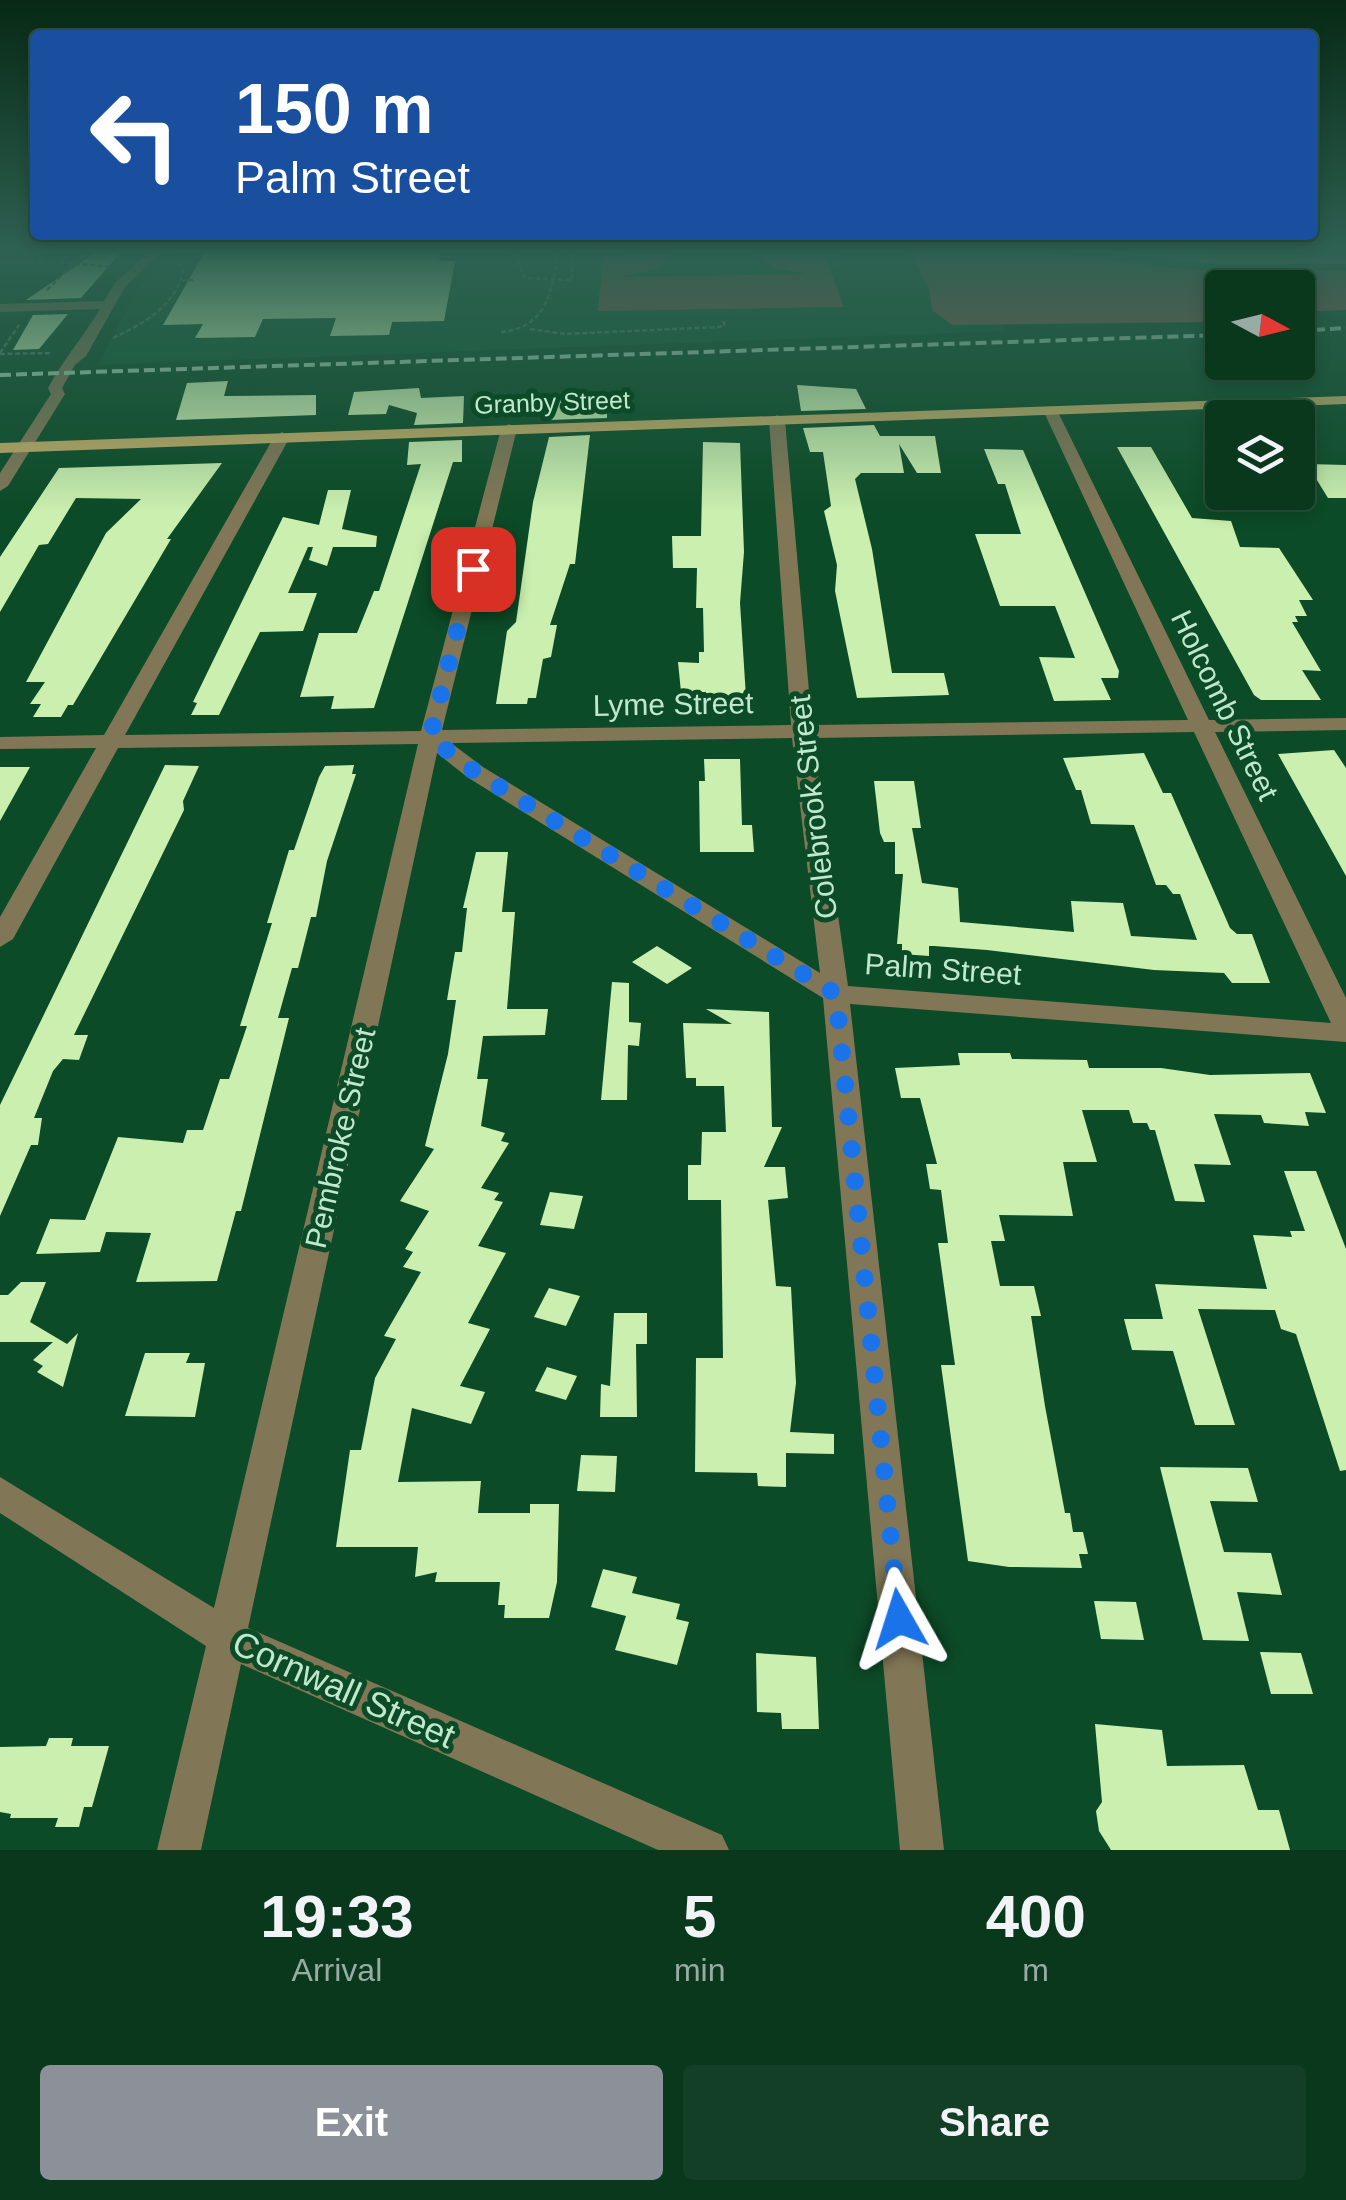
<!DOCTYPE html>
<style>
body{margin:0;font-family:Arial,sans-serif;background:#123f26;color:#f1f3f6;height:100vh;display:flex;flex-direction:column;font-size:38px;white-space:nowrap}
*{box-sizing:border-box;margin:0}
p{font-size:32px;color:#99aca4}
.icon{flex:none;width:55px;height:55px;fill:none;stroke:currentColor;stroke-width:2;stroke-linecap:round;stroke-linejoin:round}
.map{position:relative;height:1850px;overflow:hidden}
.sheet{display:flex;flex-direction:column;background:#09381d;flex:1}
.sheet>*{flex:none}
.guide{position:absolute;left:30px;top:30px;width:1288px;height:210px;border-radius:10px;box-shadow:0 5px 15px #0003,0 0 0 2px #29523b;background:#1a4fa0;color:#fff;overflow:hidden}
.needle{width:65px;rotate:97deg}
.controls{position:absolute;left:1205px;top:270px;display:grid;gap:20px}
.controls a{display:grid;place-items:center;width:110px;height:110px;border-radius:10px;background:#09381d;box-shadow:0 5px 15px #0003,0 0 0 2px #29523b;font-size:50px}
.pin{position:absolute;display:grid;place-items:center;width:85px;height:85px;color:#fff;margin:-42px;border-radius:20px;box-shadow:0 5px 15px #0006}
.me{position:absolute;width:110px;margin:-55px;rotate:354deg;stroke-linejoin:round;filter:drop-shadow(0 0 8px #0008)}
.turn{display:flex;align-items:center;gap:35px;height:210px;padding:0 40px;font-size:45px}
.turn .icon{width:130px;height:130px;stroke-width:2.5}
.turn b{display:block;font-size:70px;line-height:85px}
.eta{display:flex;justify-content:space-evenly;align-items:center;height:170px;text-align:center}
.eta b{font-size:60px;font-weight:800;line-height:70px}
.primary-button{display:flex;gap:20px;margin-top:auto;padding:20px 40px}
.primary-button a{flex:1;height:115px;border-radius:10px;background:#8c9099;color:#fff;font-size:40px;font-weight:800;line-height:115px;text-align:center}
.primary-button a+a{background:#123f26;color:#f1f3f6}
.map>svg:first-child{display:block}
</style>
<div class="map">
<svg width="1346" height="1850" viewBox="0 0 1346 1850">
<rect width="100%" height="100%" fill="#0c4b27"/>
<!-- built -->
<g fill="#105830">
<path d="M176,253H910L929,288L932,310L952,325H1002L1004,331L98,365L138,288Z"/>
<path d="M1049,253H1346V271L1193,270Z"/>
</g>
<!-- green -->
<g fill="#8d554a">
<path d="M910,253H1049L1193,270L1346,271V310L1298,312V288H1222V319L1207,322L952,325L932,310L929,289Z"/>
<path d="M759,254H824L844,307L598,311L603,256L668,255L662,268L618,277L807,274L771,267Z"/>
</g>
<!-- building -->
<g fill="#caefaf">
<path d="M95,253H120L81,298L26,300Z"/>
<path d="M204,253H440L439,261H455L444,321L392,322L389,335L330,336L336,318L263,319L255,337L195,338L203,324L163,325Z"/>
<path d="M68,314L39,349L13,350L33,315Z"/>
<path d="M228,381L224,396L316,395V415L176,420L187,383Z"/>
<path d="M797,385L856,389L866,409L801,411Z"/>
<path d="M419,388L421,398L464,396L463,423L414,425L417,413L389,405L386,414L348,415L354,392Z"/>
<path d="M607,397V418L548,420V399Z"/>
<path d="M874,425L880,436H935L941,473H917L899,444L904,473H861L855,479L872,549L892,673H944L949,695L857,698L835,591L837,565L824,511L831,506L823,452H810L803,428Z"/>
<path d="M590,435L575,564H570L550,625H557L551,657L543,659L536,698H528L527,704H496L507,631L516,622L533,502L549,437Z"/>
<path d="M462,440V462H453L374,708L331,709L334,696L300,697L319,633H357L374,591H379L421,464L407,465L409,442Z"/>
<path d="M703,442L740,443L744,552L740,603L746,697L738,700V708H707L706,692H681L678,662L699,663V652H704L703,608H696L697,568H673L672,536H701Z"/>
<path d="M1117,447H1151L1192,518L1231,521L1240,547L1279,548L1313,600H1299L1307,616H1295L1298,622H1292L1321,671L1302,670L1321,700H1261L1254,695Z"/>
<path d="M984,449L1023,450L1119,671L1118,678H1101L1111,700L1054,701L1039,657L1075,658L1055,606H1000L975,534H1021L1005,484H998Z"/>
<path d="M222,463L167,539H171L73,705H68L61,717H33L41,704H30L45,682H26L106,533L141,499L76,498L48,544L39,545L0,612V557L59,468Z"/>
<path d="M1307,464L1346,465V498H1328Z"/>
<path d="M328,490H351L342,529L377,536L376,547H333L327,566L309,560L313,547H308L288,593H317L303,631L260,632L219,715H191L197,703L193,702L283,517L319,525Z"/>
<path d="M1334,750L1346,768V876L1278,754Z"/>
<path d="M1144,753L1163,793H1171L1230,928L1237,934H1252L1270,983H1232L1224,973L1154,970L987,950L934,946H929V956L902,954V944H897L903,874H895V842H884L880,833L874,781H914L921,828H912L922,883L958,888L960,922L1074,932L1071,901L1123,903L1131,936L1197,940L1180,894H1173L1166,885H1156L1134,825L1091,824L1081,790H1076L1063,758Z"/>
<path d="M704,759H740L742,825H752L754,852H700L699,781H705Z"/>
<path d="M165,765L199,766L183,801L184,810L74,1035H88L79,1060L63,1059L53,1071L34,1118H42L38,1145H31L0,1216V1105Z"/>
<path d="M354,765L352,774H356L327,861L316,917H311L298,968H292L278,1018H289L241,1211H236L217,1281L136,1282L151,1233L106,1232L100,1252L36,1254L50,1219L85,1220L118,1137L183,1143L187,1130H203L220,1079H229L247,1026H240L272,923H267L289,850H294L319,777L325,766Z"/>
<path d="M0,767H30L0,821Z"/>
<path d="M476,852H508L502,912H515L507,1009H548L545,1035L483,1036L477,1079H488L481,1126L505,1133L501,1141L509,1143L481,1188L499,1193L494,1200L503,1202L478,1246L506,1253L468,1323L490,1329L460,1386L485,1392L471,1424L412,1408L398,1482L481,1481L478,1513H530V1504H559L557,1582L549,1618H504L505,1605H498L500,1582H435L437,1572L415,1577L418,1547H336L350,1450H361L375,1378L396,1339L384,1336L421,1272L403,1267L413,1252L405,1249L429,1211L400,1201L434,1149L425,1146L448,1054L456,1000H447L455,952H462L467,908H463Z"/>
<path d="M657,946L692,968L667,984L632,962Z"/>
<path d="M612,982L629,983V1022L641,1023L639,1046L628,1045L627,1100H601Z"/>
<path d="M706,1009L769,1012L772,1127H782L764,1167H785L788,1198L768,1200L776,1286L791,1287L796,1383L790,1432L834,1434V1454L786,1453V1487L758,1486L757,1473L695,1472L696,1358H723L721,1200H688V1165H701L702,1132H726L724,1086H696V1078H686L683,1023L732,1024Z"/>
<path d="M958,1053H1010L1012,1059L1087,1060L1089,1068H1161L1210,1075L1310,1073L1326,1113L1305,1112L1309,1126L1264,1123L1261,1115L1214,1114L1231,1165L1194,1164L1205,1202L1175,1201L1155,1130H1150L1147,1123H1133L1129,1110H1082L1097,1162H1063L1073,1216L999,1215L1005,1241H991L1000,1286H1034L1041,1316H1031L1045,1406L1065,1513H1070L1073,1532H1083L1088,1554H1079L1082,1568L1009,1567L968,1561L941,1365H955L938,1243H948L941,1190L930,1189L926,1164H937L920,1098H901L895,1068L960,1065Z"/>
<path d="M1284,1171H1316L1346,1249V1470L1340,1471L1296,1334L1281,1329L1275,1310L1198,1309L1235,1425H1195L1173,1351L1132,1350L1124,1319H1163L1155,1284L1267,1289L1253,1235L1292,1237L1290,1231H1305Z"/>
<path d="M550,1192L583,1196L574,1229L540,1225Z"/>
<path d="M21,1282H46L30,1322L67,1344L78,1333L63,1387L37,1372L43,1366L33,1360L53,1342H0V1295H8Z"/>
<path d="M549,1288L580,1296L566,1326L534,1317Z"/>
<path d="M614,1313H647V1344H636L637,1417H600L601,1384L610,1386Z"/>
<path d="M145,1353H190L186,1363H205L195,1417L125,1416Z"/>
<path d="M547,1367L577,1376L566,1400L535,1391Z"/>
<path d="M581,1455L617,1456L615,1492L577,1491Z"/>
<path d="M1160,1467L1248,1468L1258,1502L1210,1501L1224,1552L1271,1553L1282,1595L1237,1592L1249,1641L1203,1640Z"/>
<path d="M603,1569L637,1577L632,1593L680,1604L676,1619L689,1622L677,1665L615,1650L626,1616L591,1607Z"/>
<path d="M1094,1601L1136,1602L1144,1640L1101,1639Z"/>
<path d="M1260,1652L1301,1653L1313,1694H1271Z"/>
<path d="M756,1653L816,1657L819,1729H782L781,1713L757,1712Z"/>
<path d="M1095,1724L1162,1730L1167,1766L1244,1765L1258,1810H1279L1290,1850H1111L1099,1831L1096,1811L1102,1802Z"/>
<path d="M49,1738H73L71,1746H109L92,1807H84L79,1827H55L58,1818H10L11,1814L0,1812V1747L46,1746Z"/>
</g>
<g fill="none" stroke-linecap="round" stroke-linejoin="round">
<!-- path -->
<g stroke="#4c8261" stroke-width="2.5" stroke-dasharray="5 2.5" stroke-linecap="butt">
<path d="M515,253L525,278L572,280L573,253"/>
<path d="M834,253L839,267"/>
<path d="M0,262H45"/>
<path d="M60,262L112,267"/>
<path d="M182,281L193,280"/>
<path d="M47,290L84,253"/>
<path d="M530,329L565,334L718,327L724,326V321"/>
<path d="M501,332C546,328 552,292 558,253"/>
<path d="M113,338C144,323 175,307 183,271L175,253"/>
<path d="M0,353L19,325"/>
<path d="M0,354L52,353"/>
</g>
<!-- minor -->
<g fill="#817756" fill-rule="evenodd">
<path d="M147,253H161L125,287L86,356L75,365L62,388L65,394L8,486L0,491V473L51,394L48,388C63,360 83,337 100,309L0,312V304L104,301L116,282Z"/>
<path d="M1112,253L1346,256V264L1222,265Z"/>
<path d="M1050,406L1057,410L1209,720L1346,718V730L1215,732L1346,998V1042L850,1004L944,1850H900L823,998L467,777L437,753L248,1628L722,1835L729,1850H658L241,1664L201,1850H157L206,1646L0,1513V1477L214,1608L418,744L118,748L13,939L0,947V917L96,748L0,749V737L104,735L274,437L282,432L290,437L125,735L421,731L501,429L509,424L517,429L442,730L791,725L769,420L777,415L785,420L812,725L1188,720L1043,410ZM1194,732L1331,1023L848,986L813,738ZM792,738L820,973L483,767L451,743Z"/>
</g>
<!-- major -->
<path fill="#c3ad67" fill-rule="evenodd" d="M1346,396V404L0,453V443Z"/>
<!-- rail -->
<g stroke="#aad3b5" stroke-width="4" stroke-dasharray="11 5" stroke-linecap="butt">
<path d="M1298,331L1346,328"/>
<path d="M0,375L1222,335"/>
</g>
</g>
<!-- sky -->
<linearGradient id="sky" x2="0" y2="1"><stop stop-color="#072915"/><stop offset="0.49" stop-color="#2e6152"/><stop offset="1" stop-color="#2e6152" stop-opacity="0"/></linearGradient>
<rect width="1346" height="512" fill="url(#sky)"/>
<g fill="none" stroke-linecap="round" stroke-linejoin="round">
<!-- route -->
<path stroke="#1a73e8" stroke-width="18" stroke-dasharray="0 32.4" d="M473,569L430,737L475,772L836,994L899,1619"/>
</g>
<g text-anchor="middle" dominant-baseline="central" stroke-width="10" stroke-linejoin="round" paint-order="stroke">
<!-- far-street labels -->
<g font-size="25" fill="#c2e8cb" stroke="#0c4b27">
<text transform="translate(552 402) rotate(-2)">Granby Street</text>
</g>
<!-- street labels -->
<g font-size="30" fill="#c2e8cb" stroke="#0c4b27">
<text transform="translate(673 704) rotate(-1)">Lyme Street</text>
<text transform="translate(1225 705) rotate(64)">Holcomb Street</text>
<text transform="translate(813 807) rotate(-97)">Colebrook Street</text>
<text transform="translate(943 969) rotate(4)">Palm Street</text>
<text transform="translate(340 1138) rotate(-77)">Pembroke Street</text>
</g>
<!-- near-street labels -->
<g font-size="35" fill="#c2e8cb" stroke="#0c4b27">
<text transform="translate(344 1689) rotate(24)">Cornwall Street</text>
</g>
</g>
</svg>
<div class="controls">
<a><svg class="needle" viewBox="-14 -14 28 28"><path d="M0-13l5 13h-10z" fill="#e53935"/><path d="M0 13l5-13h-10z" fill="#99aca4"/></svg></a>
<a><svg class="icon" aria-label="layers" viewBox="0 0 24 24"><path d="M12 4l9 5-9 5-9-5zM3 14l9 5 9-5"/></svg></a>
</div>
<div class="pin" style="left:473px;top:569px;background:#d93025"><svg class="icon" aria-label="arrive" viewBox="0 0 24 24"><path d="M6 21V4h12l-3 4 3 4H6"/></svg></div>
<svg class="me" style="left:899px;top:1619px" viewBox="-20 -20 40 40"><path d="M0-17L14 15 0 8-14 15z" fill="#1a73e8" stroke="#fff" stroke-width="4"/></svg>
<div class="guide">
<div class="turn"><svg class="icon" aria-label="left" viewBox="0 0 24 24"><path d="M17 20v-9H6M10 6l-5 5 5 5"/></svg><div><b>150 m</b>Palm Street</div></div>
</div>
</div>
<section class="sheet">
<div class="eta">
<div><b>19:33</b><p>Arrival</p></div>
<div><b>5</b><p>min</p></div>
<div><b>400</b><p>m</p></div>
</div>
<div class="primary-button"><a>Exit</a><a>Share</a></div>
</section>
